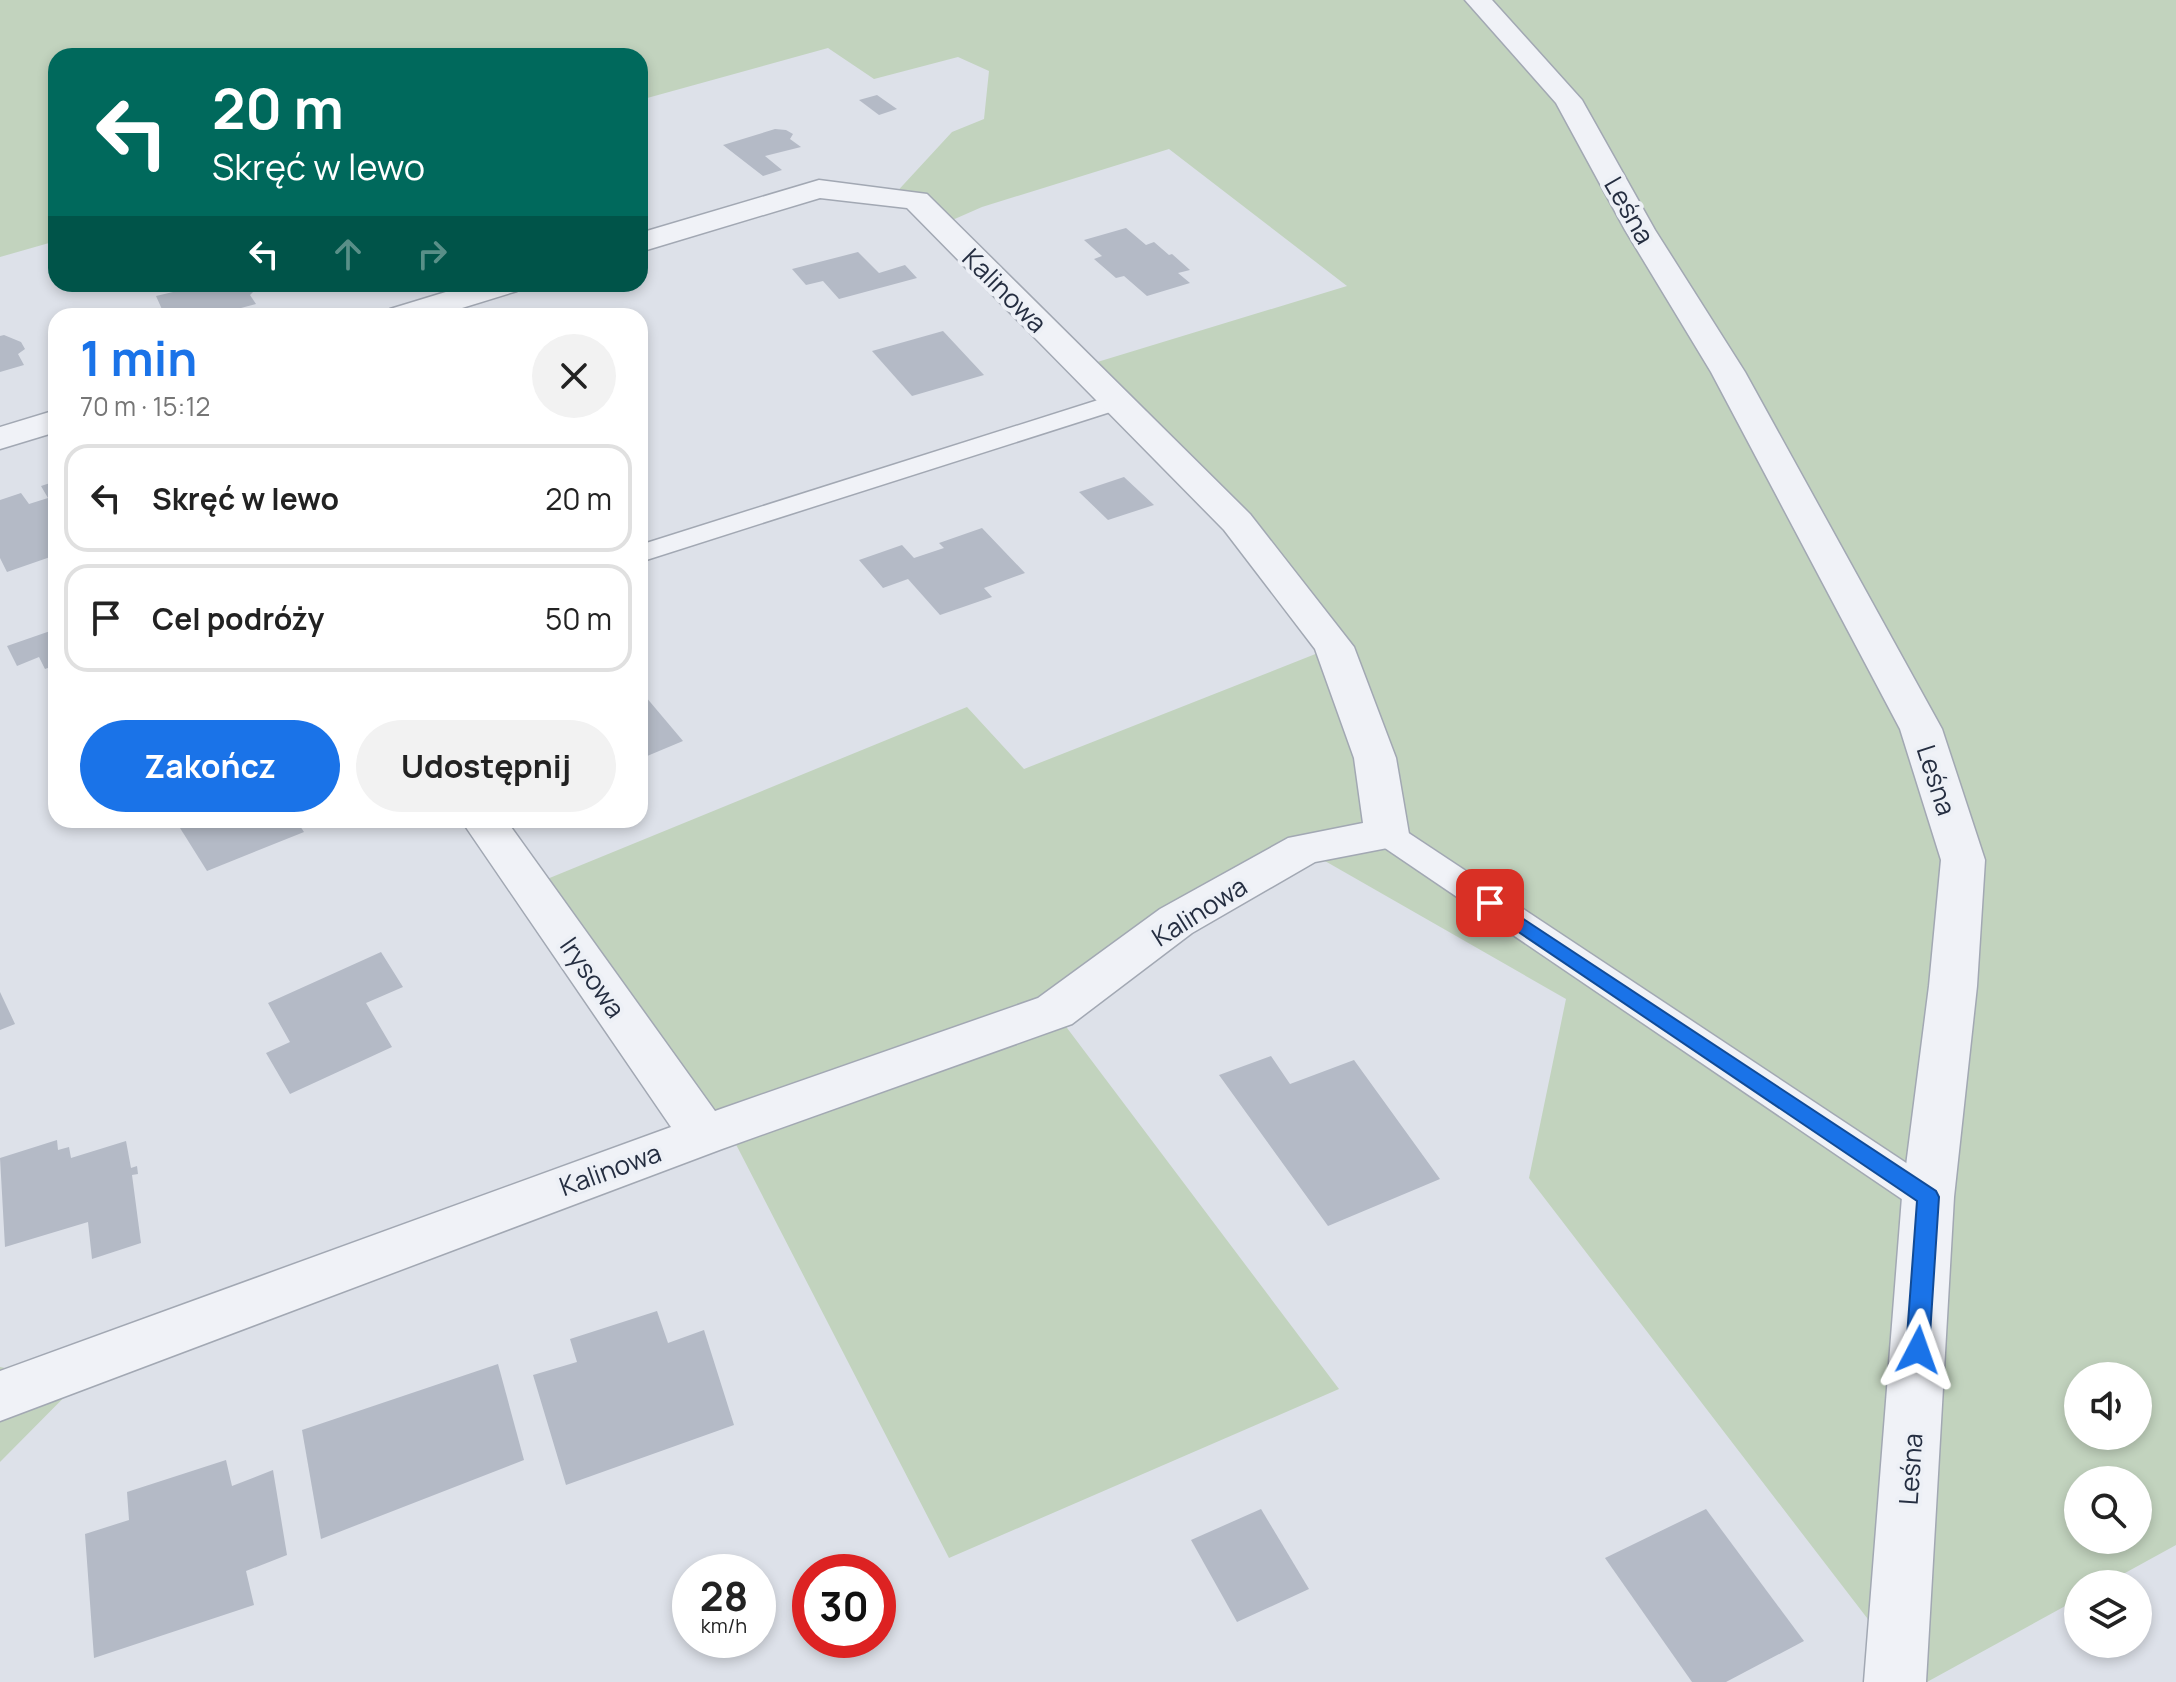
<!DOCTYPE html>
<html lang="pl">
<meta charset="utf-8">
<style>
body{margin:0;font-family:Manrope,sans-serif;background:#f2f2f2;color:#222;height:100vh;display:flex;flex-direction:column;font-size:30px;white-space:nowrap}
*{box-sizing:border-box;margin:0}
p{font-size:26px;color:#767676}
.icon{flex:none;width:44px;height:44px;fill:none;stroke:currentColor;stroke-width:2;stroke-linecap:round;stroke-linejoin:round}
.map{position:relative;flex:1;overflow:hidden}
.details{position:absolute;left:48px;top:308px;width:600px;height:520px;display:flex;flex-direction:column;background:#fff;border-radius:24px;box-shadow:0 4px 12px #0003}
.details>*{flex:none}
.top-card{position:absolute;left:48px;top:48px;width:600px;height:244px;border-radius:24px;box-shadow:0 4px 12px #0003;background:#00695c;color:#fff;overflow:hidden}
.controls{position:absolute;left:2064px;top:1362px;display:grid;gap:16px}
.controls a{display:grid;place-items:center;width:88px;height:88px;border-radius:50%;background:#fff;box-shadow:0 4px 12px #0003;font-size:40px}
.speed{position:absolute;left:672px;top:1554px;display:flex;gap:16px;font-size:40px;font-weight:700;text-align:center}
.speed>*{display:grid;place-content:center;width:104px;height:104px;border-radius:50%;background:#fff;box-shadow:0 4px 12px #0003;line-height:1}
.speed small{font-size:20px;font-weight:400}
.speed .limit{border:12px solid #d22;background:#fff;color:#111}
.pin{position:absolute;display:grid;place-items:center;width:68px;height:68px;color:#fff;margin:-34px;border-radius:16px;box-shadow:0 4px 12px #0006}
.me{position:absolute;width:88px;margin:-44px;rotate:4deg;stroke-linejoin:round;filter:drop-shadow(0 0 6px #0008)}
.turn{display:flex;align-items:center;gap:28px;height:168px;padding:0 32px;font-size:36px}
.turn .icon{width:104px;height:104px;stroke-width:2.5}
.turn b{display:block;font-size:56px;line-height:68px}
.lanes{display:flex;align-items:center;height:76px;padding:0 32px;background:#0003;justify-content:center;gap:40px;direction:ltr}
.lanes .off{opacity:.35}
.round{display:grid;place-items:center;flex:none;width:84px;height:84px;border-radius:42px;background:#f2f2f2}
.overview{display:flex;align-items:center;justify-content:space-between;height:136px;padding:0 32px}
h1{font-size:48px;font-weight:700;line-height:60px;color:#1a73e8}
.action{display:flex;gap:16px;margin-top:auto;padding:16px 32px}
.action a{flex:1;height:92px;border-radius:48px;background:#1a73e8;color:#fff;font-size:32px;font-weight:700;line-height:92px;text-align:center}
.action a+a{background:#f2f2f2;color:#222}
ul{padding:0;list-style:none}
li{display:flex;align-items:center;gap:24px;height:108px;margin:0 16px 12px;padding:0 16px;border:4px solid #e0e0e0;border-radius:24px}
li div{flex:1}
li b{display:block;font-size:30px}
li em{font-style:normal}
.map>svg:first-child{display:block}
</style>
<div class="map">
<svg width="2176" height="1682" viewBox="0 0 2176 1682">
<rect width="100%" height="100%" fill="#dde1e9"/>
<!-- green -->
<g fill="#c2d3be" fill-rule="evenodd">
<path d="M0,0H2176V1545L2105,1584H2078V1599L1927,1682H1896L1897,1657L1529,1178L1566,999L1304,849L1055,1012L1339,1389L949,1558L727,1127L530,886L967,707L1024,769L1323,651L1237,522L1081,367L1347,286L1169,149L982,207L941,225L892,197L952,132L984,119L989,71L958,57L874,79L828,48L640,100V56H56V241L0,257ZM2078,1376H2138V1436H2078ZM2078,1480H2138V1540H2078Z"/>
<path d="M103,1358L0,1462V1367L50,1377Z"/>
</g>
<!-- building -->
<g fill="#b4bac6">
<path d="M877,95L897,109L879,115L859,100Z"/>
<path d="M775,129L786,130L793,134L790,139L801,147L765,156L782,170L763,176L723,145Z"/>
<path d="M1126,228L1146,245L1154,242L1169,255L1172,254L1190,270L1178,273L1190,283L1147,296L1124,276L1116,278L1094,259L1102,256L1084,240Z"/>
<path d="M858,252L879,273L905,265L917,278L839,299L823,281L806,285L792,269Z"/>
<path d="M207,284H254L257,288L250,295L256,304L211,316H165L156,296Z"/>
<path d="M943,331L984,375L912,396L872,351Z"/>
<path d="M4,335L21,342L25,349L18,354L24,365L0,372V336Z"/>
<path d="M1124,477L1154,505L1108,520L1079,492Z"/>
<path d="M56,481V555L7,572L0,558V500L21,493L29,504L48,498L41,486Z"/>
<path d="M982,528L1025,573L984,588L992,597L940,615L908,579L883,588L859,560L902,545L914,558L944,548L939,543Z"/>
<path d="M56,629V665L45,669L39,657L17,666L7,646Z"/>
<path d="M640,690L683,741L640,759Z"/>
<path d="M175,820H296L304,832L207,871Z"/>
<path d="M381,952L403,987L366,1003L392,1047L290,1094L266,1053L290,1042L268,1003Z"/>
<path d="M0,992L15,1024L0,1030Z"/>
<path d="M1271,1056L1290,1084L1354,1060L1440,1179L1328,1226L1219,1075Z"/>
<path d="M57,1140L58,1150L69,1147L71,1158L126,1141L131,1168L137,1166L138,1174L132,1175L141,1243L92,1259L88,1222L5,1247L0,1158Z"/>
<path d="M657,1311L668,1343L704,1330L734,1425L566,1485L533,1375L577,1362L570,1339Z"/>
<path d="M498,1364L524,1460L321,1539L302,1430Z"/>
<path d="M226,1460L232,1486L273,1470L287,1555L246,1571L254,1605L94,1658L85,1534L129,1520L127,1492Z"/>
<path d="M1261,1509L1309,1589L1237,1622L1191,1540Z"/>
<path d="M1706,1509L1804,1641L1726,1682H1692L1605,1558Z"/>
</g>
<g fill="none" stroke-linecap="round" stroke-linejoin="round">
<defs>
<g id="service">
<path d="M1117,394L1126,397L1130,402L1126,407L640,562V545Z"/>
<path d="M1387,823L1398,826L1941,1186L1947,1197L1941,1208L1928,1212L1915,1208L1376,842L1371,834L1376,826Z"/>
</g>
<g id="minor">
<path d="M1465,0H1492L1582,100L1655,230L1745,372L1942,729L1985,860L1977,986L1954,1197L1926,1682H1864L1902,1197L1929,986L1941,860L1900,729L1711,372L1625,230L1556,103Z"/>
<path d="M819,180L927,194L1250,514L1354,647L1396,758L1409,834L1403,845L1315,862L1192,933L1072,1024L722,1149L0,1421V1371L671,1127L461,820H506L715,1111L1038,998L1160,909L1288,838L1363,823L1354,758L1315,649L1224,530L907,208L820,198L640,252V233Z"/>
<path d="M472,284H522L517,291L436,316H386L390,309Z"/>
<path d="M56,410V432L0,449V427Z"/>
</g>
</defs>
<!-- service casing -->
<use href="#service" stroke="#a2a8b3" stroke-width="3"/>
<!-- minor casing -->
<use href="#minor" stroke="#a2a8b3" stroke-width="3"/>
<!-- service -->
<use href="#service" fill="#f0f2f7" fill-rule="evenodd"/>
<!-- minor -->
<use href="#minor" fill="#f0f2f7" fill-rule="evenodd"/>
</g>
<!-- route -->
<path fill="#1a73e8" stroke="#114b97" stroke-width="2" d="M1490,897L1936,1191L1939,1197L1929,1350L1926,1357L1918,1360L1910,1357L1906,1350L1917,1201L1483,908L1480,903L1483,899Z"/>
<g text-anchor="middle" dominant-baseline="central" stroke-width="8" stroke-linejoin="round" paint-order="stroke">
<!-- street labels -->
<g font-size="26" fill="#252e41" stroke="#edf0f6">
<text transform="translate(1630 210) rotate(60)">Leśna</text>
<text transform="translate(1005 290) rotate(45)">Kalinowa</text>
<text transform="translate(1937 780) rotate(72)">Leśna</text>
<text transform="translate(1199 911) rotate(-32)">Kalinowa</text>
<text transform="translate(593 977) rotate(55)">Irysowa</text>
<text transform="translate(610 1169) rotate(-20)">Kalinowa</text>
<text transform="translate(1910 1469) rotate(-86)">Leśna</text>
</g>
</g>
</svg>
<div class="controls">
<a><svg class="icon" aria-label="sound" viewBox="0 0 24 24"><path d="M4 9h4l5-4v14l-5-4H4zM17 9q2 3 0 6"/></svg></a>
<a><svg class="icon" aria-label="search" viewBox="0 0 24 24"><circle cx="10" cy="10" r="6"/><path d="M15 15l6 6"/></svg></a>
<a><svg class="icon" aria-label="layers" viewBox="0 0 24 24"><path d="M12 4l9 5-9 5-9-5zM3 14l9 5 9-5"/></svg></a>
</div>
<div class="speed"><div>28<small>km/h</small></div><div class="limit">30</div></div>
<div class="pin" style="left:1490px;top:903px;background:#d93025"><svg class="icon" aria-label="arrive" viewBox="0 0 24 24"><path d="M6 21V4h12l-3 4 3 4H6"/></svg></div>
<svg class="me" style="left:1918px;top:1350px" viewBox="-20 -20 40 40"><path d="M0-17L14 15 0 8-14 15z" fill="#1a73e8" stroke="#fff" stroke-width="4"/></svg>
<div class="top-card">
<div class="turn"><svg class="icon" aria-label="left" viewBox="0 0 24 24"><path d="M17 20v-9H6M10 6l-5 5 5 5"/></svg><div><b>20 m</b>Skręć w lewo</div></div>
<div class="lanes"><svg class="icon" aria-label="left" viewBox="0 0 24 24"><path d="M17 20v-9H6M10 6l-5 5 5 5"/></svg><svg class="icon off" aria-label="ahead" viewBox="0 0 24 24"><path d="M12 20V5M6 11l6-6 6 6"/></svg><svg class="icon off" aria-label="right" viewBox="0 0 24 24"><path d="M7 20v-9h11M14 6l5 5-5 5"/></svg></div>
</div>
<section class="details">
<div class="overview"><div><h1>1 min</h1><p>70 m · 15:12</p></div><a class="round"><svg class="icon" aria-label="close" viewBox="0 0 24 24"><path d="M6 6l12 12M18 6L6 18"/></svg></a></div>
<ul>
<li><svg class="icon" aria-label="left" viewBox="0 0 24 24"><path d="M17 20v-9H6M10 6l-5 5 5 5"/></svg><div><b>Skręć w lewo</b></div><em>20 m</em></li>
<li><svg class="icon" aria-label="arrive" viewBox="0 0 24 24"><path d="M6 21V4h12l-3 4 3 4H6"/></svg><div><b>Cel podróży</b></div><em>50 m</em></li>
</ul>
<div class="action"><a>Zakończ</a><a>Udostępnij</a></div>
</section>
</div>
